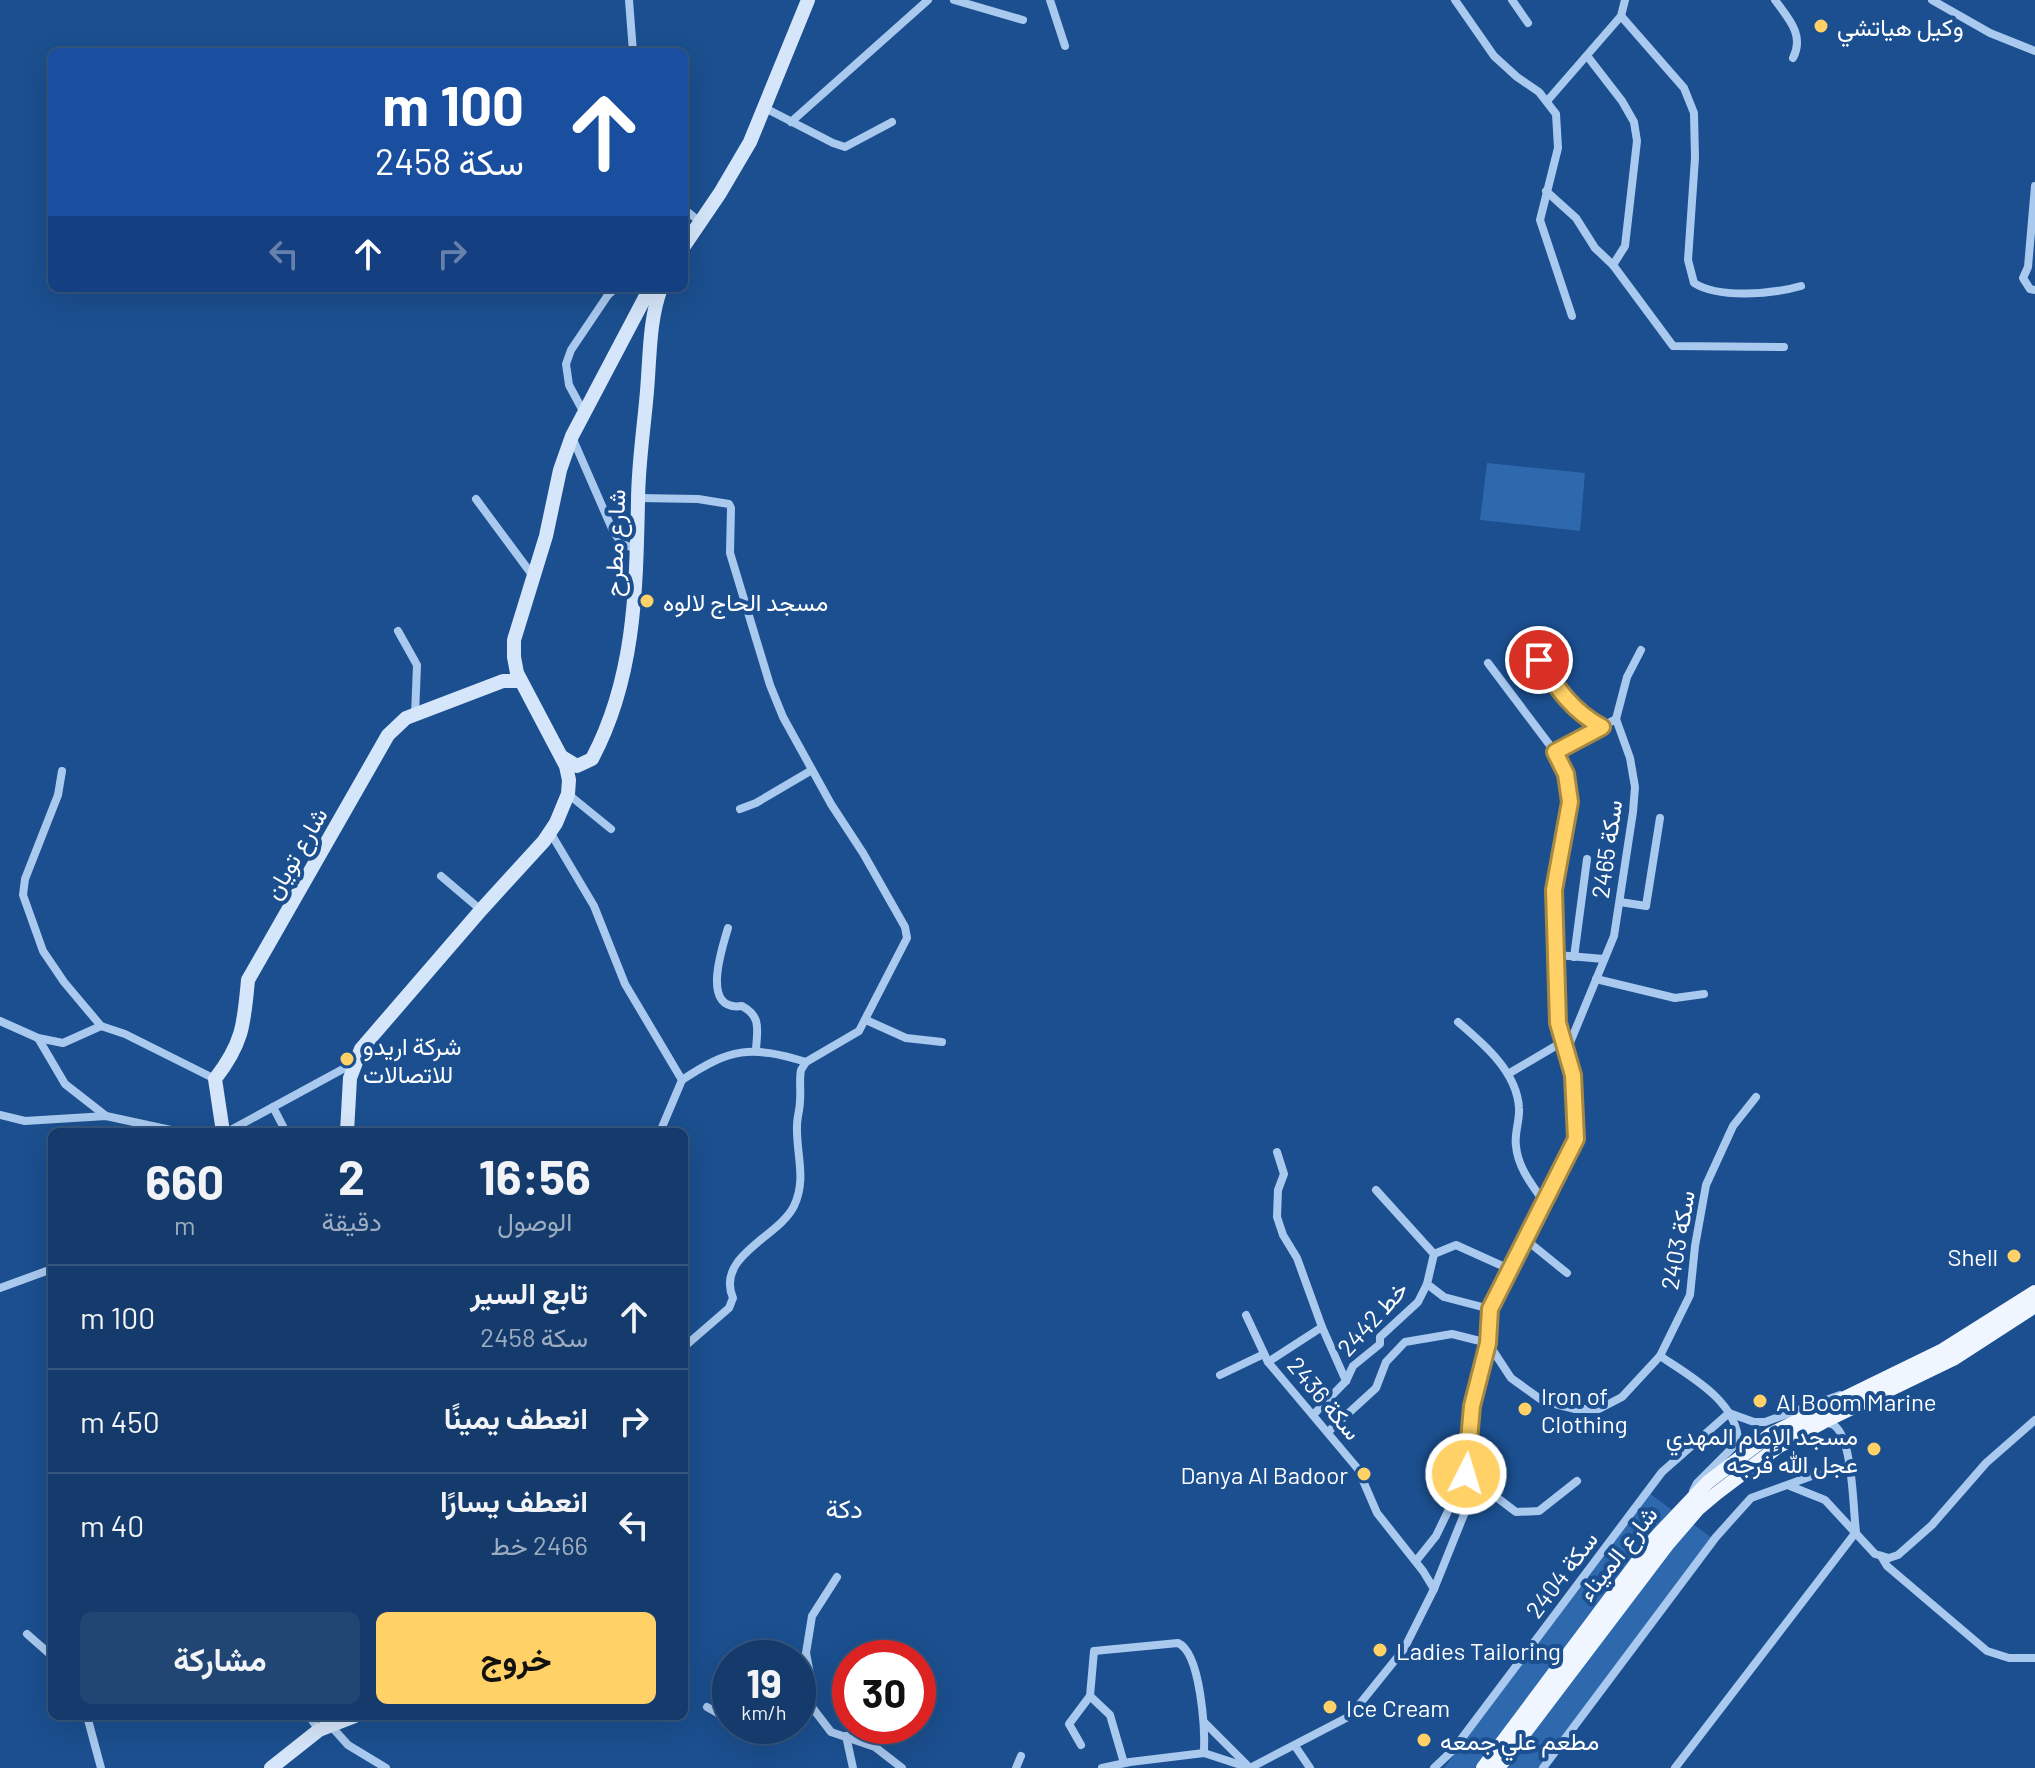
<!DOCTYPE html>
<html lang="ar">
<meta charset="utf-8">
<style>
body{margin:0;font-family:Barlow,Vazirmatn,sans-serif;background:#214673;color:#f1f3f6;direction:rtl;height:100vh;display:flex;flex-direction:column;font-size:30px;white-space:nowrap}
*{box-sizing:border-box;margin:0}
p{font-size:26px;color:#9dadc1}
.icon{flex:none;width:44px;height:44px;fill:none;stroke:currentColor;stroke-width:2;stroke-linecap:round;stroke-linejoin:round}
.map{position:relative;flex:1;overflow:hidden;direction:ltr}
.drawer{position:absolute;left:48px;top:1128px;width:640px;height:592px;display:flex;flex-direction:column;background:#143b6b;border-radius:12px;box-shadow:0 8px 32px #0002,0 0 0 2px #33557e;direction:rtl}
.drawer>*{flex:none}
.guide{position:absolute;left:48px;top:48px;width:640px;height:244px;border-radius:12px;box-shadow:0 8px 32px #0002,0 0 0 2px #33557e;direction:rtl;background:#1a4fa0;color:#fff;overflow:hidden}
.speed{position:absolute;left:712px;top:1640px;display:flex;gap:16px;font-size:40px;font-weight:700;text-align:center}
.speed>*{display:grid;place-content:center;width:104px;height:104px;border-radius:50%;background:#143b6b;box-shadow:0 8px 32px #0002,0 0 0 2px #33557e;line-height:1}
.speed small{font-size:20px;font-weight:400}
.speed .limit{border:12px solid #d22;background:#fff;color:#111}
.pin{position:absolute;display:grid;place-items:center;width:68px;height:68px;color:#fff;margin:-34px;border:4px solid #fff;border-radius:50%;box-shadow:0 2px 8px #0007}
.me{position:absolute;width:88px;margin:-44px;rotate:5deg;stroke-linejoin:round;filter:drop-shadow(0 0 6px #0008)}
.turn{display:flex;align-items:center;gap:28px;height:168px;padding:0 32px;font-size:36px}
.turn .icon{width:104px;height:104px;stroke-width:2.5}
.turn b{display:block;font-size:56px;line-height:68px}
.lanes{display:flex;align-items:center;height:76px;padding:0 32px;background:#0003;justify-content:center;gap:40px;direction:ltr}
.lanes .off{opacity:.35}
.eta{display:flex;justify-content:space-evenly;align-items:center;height:136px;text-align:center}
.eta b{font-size:48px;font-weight:700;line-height:56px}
.cta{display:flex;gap:16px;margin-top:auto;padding:16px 32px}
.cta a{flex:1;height:92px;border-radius:12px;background:#ffd166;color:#111;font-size:32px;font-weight:700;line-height:92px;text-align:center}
.cta a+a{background:#214673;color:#f1f3f6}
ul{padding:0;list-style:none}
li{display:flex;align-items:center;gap:24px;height:104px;padding:0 32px;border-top:2px solid #33557e}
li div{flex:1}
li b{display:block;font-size:30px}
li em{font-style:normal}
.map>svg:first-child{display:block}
</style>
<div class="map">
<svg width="2035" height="1768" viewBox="0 0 2035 1768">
<rect width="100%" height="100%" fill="#1b4f8f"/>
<!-- green -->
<g fill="#2e69ad">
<path d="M1487,463L1585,473L1580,531L1480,520Z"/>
<path d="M1649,1493L1672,1510L1479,1768H1444Z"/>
<path d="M1689,1521L1712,1538L1539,1768H1504Z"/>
</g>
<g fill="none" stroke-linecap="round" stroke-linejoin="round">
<!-- street -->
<g stroke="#a9c9ee" stroke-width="8">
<path d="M629,0L633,52"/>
<path d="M954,0L1023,20"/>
<path d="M1050,0L1065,46"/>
<path d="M1455,0L1494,56L1517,77L1539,92L1556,114L1558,148L1540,220L1572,316"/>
<path d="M1512,0L1528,23"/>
<path d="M1775,0C1788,18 1805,35 1793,58"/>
<path d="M1932,0L1990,33L2035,51"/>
<path d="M1621,16L1684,88L1694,113L1695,158L1688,260L1694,283C1719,299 1773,294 1801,286"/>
<path d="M1588,57L1622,101L1634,122L1637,141L1625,246L1613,265"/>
<path d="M1548,100L1621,16L1625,0"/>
<path d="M765,108L833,143L845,147L892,122"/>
<path d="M791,122L928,0"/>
<path d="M2035,186L2028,267L2023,278L2030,289L2035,290"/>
<path d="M1546,191L1576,218L1595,248L1613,265L1673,346L1784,347"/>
<path d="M684,209L694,217"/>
<path d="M583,411L569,385L566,364L571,350L608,295L616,288"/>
<path d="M572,437L613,531L622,544L637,549"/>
<path d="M638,498L698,499L729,504L731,508L730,553L770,685L783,717L831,804L863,853L905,927L907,938L859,1031L806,1062L801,1070C799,1080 801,1090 800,1101C800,1109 797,1117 797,1126C796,1154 807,1179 794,1206C779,1237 715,1256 733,1298L729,1308L684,1347"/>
<path d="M476,499L533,576"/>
<path d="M398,631L417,665L415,715"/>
<path d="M1539,660C1557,688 1572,711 1602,727"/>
<path d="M1555,752L1616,719"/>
<path d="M62,771L58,795L25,879L23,895L43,951L64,982L101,1026"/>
<path d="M568,794L611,829"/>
<path d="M740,809L756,803L812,770"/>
<path d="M550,832L594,906L625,984L682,1080L660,1132"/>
<path d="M441,876L481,910"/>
<path d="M1620,902L1646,906L1660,818"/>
<path d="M728,928C721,951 701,1012 742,1006C762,1017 757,1030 756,1050"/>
<path d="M1557,955L1604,959"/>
<path d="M1574,957L1587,859"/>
<path d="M1596,979L1675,998L1704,994"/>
<path d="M866,1020L906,1038L942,1042"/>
<path d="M0,1021L38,1038L65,1084L106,1116"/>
<path d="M1458,1022C1484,1044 1517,1072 1519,1108C1520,1120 1514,1134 1516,1146C1518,1168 1532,1185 1544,1202"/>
<path d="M38,1038L63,1043L101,1026L125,1034L215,1079"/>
<path d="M1567,1050L1614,936L1633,812L1635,787L1630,758L1616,719L1627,677L1641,650"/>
<path d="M1508,1074L1564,1041"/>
<path d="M682,1080C730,1048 750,1045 806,1062"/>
<path d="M273,1107L286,1132"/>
<path d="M0,1115L25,1121L106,1116L180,1132"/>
<path d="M227,1132L354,1063"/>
<path d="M1277,1152L1284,1174L1278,1190L1277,1217L1283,1235L1297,1258L1322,1327L1268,1362L1358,1469L1377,1513L1423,1571L1434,1589"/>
<path d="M1376,1190L1434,1254L1427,1284L1444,1297L1490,1309"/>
<path d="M1525,1239L1567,1273"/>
<path d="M1434,1254L1456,1245L1509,1269"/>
<path d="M0,1288L52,1269"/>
<path d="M1246,1315L1268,1362"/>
<path d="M1322,1327L1346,1381"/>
<path d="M1660,1356C1690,1376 1738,1402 1738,1442L1697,1483L1693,1491"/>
<path d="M1220,1375L1264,1354"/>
<path d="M1729,1413L1754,1422H1765L1840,1395"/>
<path d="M1314,1414L1346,1381L1353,1366L1380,1344V1337L1418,1302L1427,1284"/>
<path d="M1329,1431L1376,1388L1386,1362L1405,1342L1452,1334L1488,1343L1511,1378L1543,1401L1575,1409H1599L1622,1397L1660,1356L1690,1295L1695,1246L1706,1185L1733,1126L1756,1097"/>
<path d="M1790,1486L1825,1500L1875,1554L1889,1558L1898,1555L1932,1525L1986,1463L2035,1420"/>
<path d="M1881,1556L1887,1566L1987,1651L2009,1658H2035"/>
<path d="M1416,1561L1436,1536L1466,1474L1516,1512L1539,1511L1577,1481"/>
<path d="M837,1577L812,1616L806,1653L812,1684L808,1702L831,1732L875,1747L902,1768"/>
<path d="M27,1634L52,1656"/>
<path d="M726,1678L730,1681"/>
<path d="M1090,1696L1094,1651L1178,1643C1201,1653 1205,1730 1204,1753"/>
<path d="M1090,1696L1110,1715L1124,1763"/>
<path d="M707,1707L730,1720"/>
<path d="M798,1708L811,1707"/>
<path d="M87,1716L101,1768"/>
<path d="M309,1716L319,1730"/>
<path d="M1205,1723L1247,1765"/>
<path d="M330,1725L348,1745L386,1768"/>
<path d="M846,1736L853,1768"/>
<path d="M1081,1745L1069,1724L1090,1696"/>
<path d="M1295,1746L1310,1768"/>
<path d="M1016,1768L1021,1756"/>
<path d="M1102,1768L1130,1762L1204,1753L1250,1768"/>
<path d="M1250,1768L1350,1716L1404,1649L1434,1589L1467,1507L1466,1474L1472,1406L1488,1343L1490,1309L1576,1139L1573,1075L1558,1023L1554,890L1570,802L1566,774L1555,752L1488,663"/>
<path d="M1434,1768L1453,1750L1662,1472L1729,1413"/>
<path d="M1543,1768L1716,1537L1751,1498L1831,1469L1849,1466"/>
<path d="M1675,1768L1856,1532C1853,1509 1853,1441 1835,1426C1833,1424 1828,1423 1824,1422"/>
</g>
<!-- secondary -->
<g stroke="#d6e6fa" stroke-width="14">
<path d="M684,246L720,193L750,142L808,0"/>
<path d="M562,757L577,766L592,759C635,678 636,591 638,502C638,465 644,428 647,391C650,357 649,320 661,288"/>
<path d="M223,1132L215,1079C243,1043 244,1024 248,980L388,735L406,718L503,681H520"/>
<path d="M347,1132L350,1078L361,1049L481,910L544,841L556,823L568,794L569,780L566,766L517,673L514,657V640L546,536L560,470L572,436L650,288"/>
<path d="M271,1768L319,1730L355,1716"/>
</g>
<!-- primary -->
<g stroke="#f0f6ff" stroke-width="14">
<path d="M1483,1768L1656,1537L1708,1482L1771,1434L1943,1350L2035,1292"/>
<path d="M1498,1768L1667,1545L1698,1509L1717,1493L1779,1446L1823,1422L1953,1359L2035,1306"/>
</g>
</g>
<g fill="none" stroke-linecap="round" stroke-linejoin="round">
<defs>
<path id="route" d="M1466,1474L1472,1406L1488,1343L1490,1309L1576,1139L1573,1075L1558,1023L1554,890L1570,802L1566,774L1555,752L1602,727C1572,711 1557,688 1539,660"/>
</defs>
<!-- route casing -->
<use href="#route" stroke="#a68842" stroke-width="20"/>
<!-- route -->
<use href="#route" stroke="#ffd166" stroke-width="14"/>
</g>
<!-- markers -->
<g fill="#ffd166" stroke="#1b4f8f" stroke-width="3">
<circle cx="1821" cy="26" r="8"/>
<circle cx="647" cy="601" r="8"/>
<circle cx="347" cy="1059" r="8"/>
<circle cx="2014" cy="1256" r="8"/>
<circle cx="1760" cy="1401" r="8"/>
<circle cx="1525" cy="1409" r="8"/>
<circle cx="1874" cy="1449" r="8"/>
<circle cx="1364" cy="1474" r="8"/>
<circle cx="1380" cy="1650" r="8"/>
<circle cx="1330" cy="1707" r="8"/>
<circle cx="1424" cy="1740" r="8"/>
</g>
<g text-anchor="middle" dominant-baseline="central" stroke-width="8" stroke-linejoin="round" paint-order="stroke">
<!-- poi labels -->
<g font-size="24" fill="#fff" stroke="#1b4f8f" text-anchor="start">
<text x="1837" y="26">وكيل هياتشي</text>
<text x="663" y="601">مسجد الحاج لالوه</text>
<text x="363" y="1045">شركة اريدو<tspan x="363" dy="28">للاتصالات</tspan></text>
<text x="1998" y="1256" text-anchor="end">Shell</text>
<text x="1541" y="1395">Iron of<tspan x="1541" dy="28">Clothing</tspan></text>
<text x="1776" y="1401">Al Boom Marine</text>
<text x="1858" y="1435" text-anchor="end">مسجد الإمام المهدي<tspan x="1858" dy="28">عجل الله فرجه</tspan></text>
<text x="1348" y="1474" text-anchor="end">Danya Al Badoor</text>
<text x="1396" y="1650">Ladies Tailoring</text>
<text x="1346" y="1707">Ice Cream</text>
<text x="1440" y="1740">مطعم علي جمعه</text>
</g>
<!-- street labels -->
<g font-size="24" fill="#fff" stroke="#1b4f8f">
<text transform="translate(614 543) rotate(-88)">شارع مطرح</text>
<text transform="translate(1606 849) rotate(-82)">سكة 2465</text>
<text transform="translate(295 853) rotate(-60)">شارع تويان</text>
<text transform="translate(1677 1240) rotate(-80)">سكة 2403</text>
<text transform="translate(1372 1318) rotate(-48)">2442 خط</text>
<text transform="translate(1325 1398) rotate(50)">سكة 2436</text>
<text transform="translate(1617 1553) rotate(-52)">شارع الميناء</text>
<text transform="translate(1561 1574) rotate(-53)">سكة 2404</text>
</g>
<!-- neighbourhood labels -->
<g font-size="26" fill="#fff" stroke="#1b4f8f">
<text x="844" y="1507">دكة</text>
</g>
</g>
</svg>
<div class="speed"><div>19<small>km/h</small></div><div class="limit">30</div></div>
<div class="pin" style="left:1539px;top:660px;background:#d93025"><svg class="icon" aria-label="arrive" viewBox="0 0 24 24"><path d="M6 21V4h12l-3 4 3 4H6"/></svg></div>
<svg class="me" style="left:1466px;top:1474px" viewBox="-20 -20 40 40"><circle r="17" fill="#ffd166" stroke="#fff" stroke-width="3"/><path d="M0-11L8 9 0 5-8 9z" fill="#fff"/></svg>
<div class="guide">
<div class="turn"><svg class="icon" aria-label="ahead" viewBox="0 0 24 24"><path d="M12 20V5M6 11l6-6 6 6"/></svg><div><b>100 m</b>سكة 2458</div></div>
<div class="lanes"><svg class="icon off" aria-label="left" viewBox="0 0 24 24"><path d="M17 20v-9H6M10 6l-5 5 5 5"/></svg><svg class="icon" aria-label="ahead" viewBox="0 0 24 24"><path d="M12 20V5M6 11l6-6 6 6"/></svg><svg class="icon off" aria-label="right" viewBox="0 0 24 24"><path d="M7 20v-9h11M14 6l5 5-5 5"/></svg></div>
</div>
<section class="drawer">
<div class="eta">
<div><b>16:56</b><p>الوصول</p></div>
<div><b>2</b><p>دقيقة</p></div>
<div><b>660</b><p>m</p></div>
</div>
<ul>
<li><svg class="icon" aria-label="ahead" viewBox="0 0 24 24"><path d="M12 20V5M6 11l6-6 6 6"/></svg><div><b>تابع السير</b><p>سكة 2458</p></div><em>100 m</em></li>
<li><svg class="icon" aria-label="right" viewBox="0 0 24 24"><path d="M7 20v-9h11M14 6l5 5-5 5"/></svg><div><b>انعطف يمينًا</b></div><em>450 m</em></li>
<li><svg class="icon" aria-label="left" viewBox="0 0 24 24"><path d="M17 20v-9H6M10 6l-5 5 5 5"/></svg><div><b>انعطف يسارًا</b><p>2466 خط</p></div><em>40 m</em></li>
</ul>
<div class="cta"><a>خروج</a><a>مشاركة</a></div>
</section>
</div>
